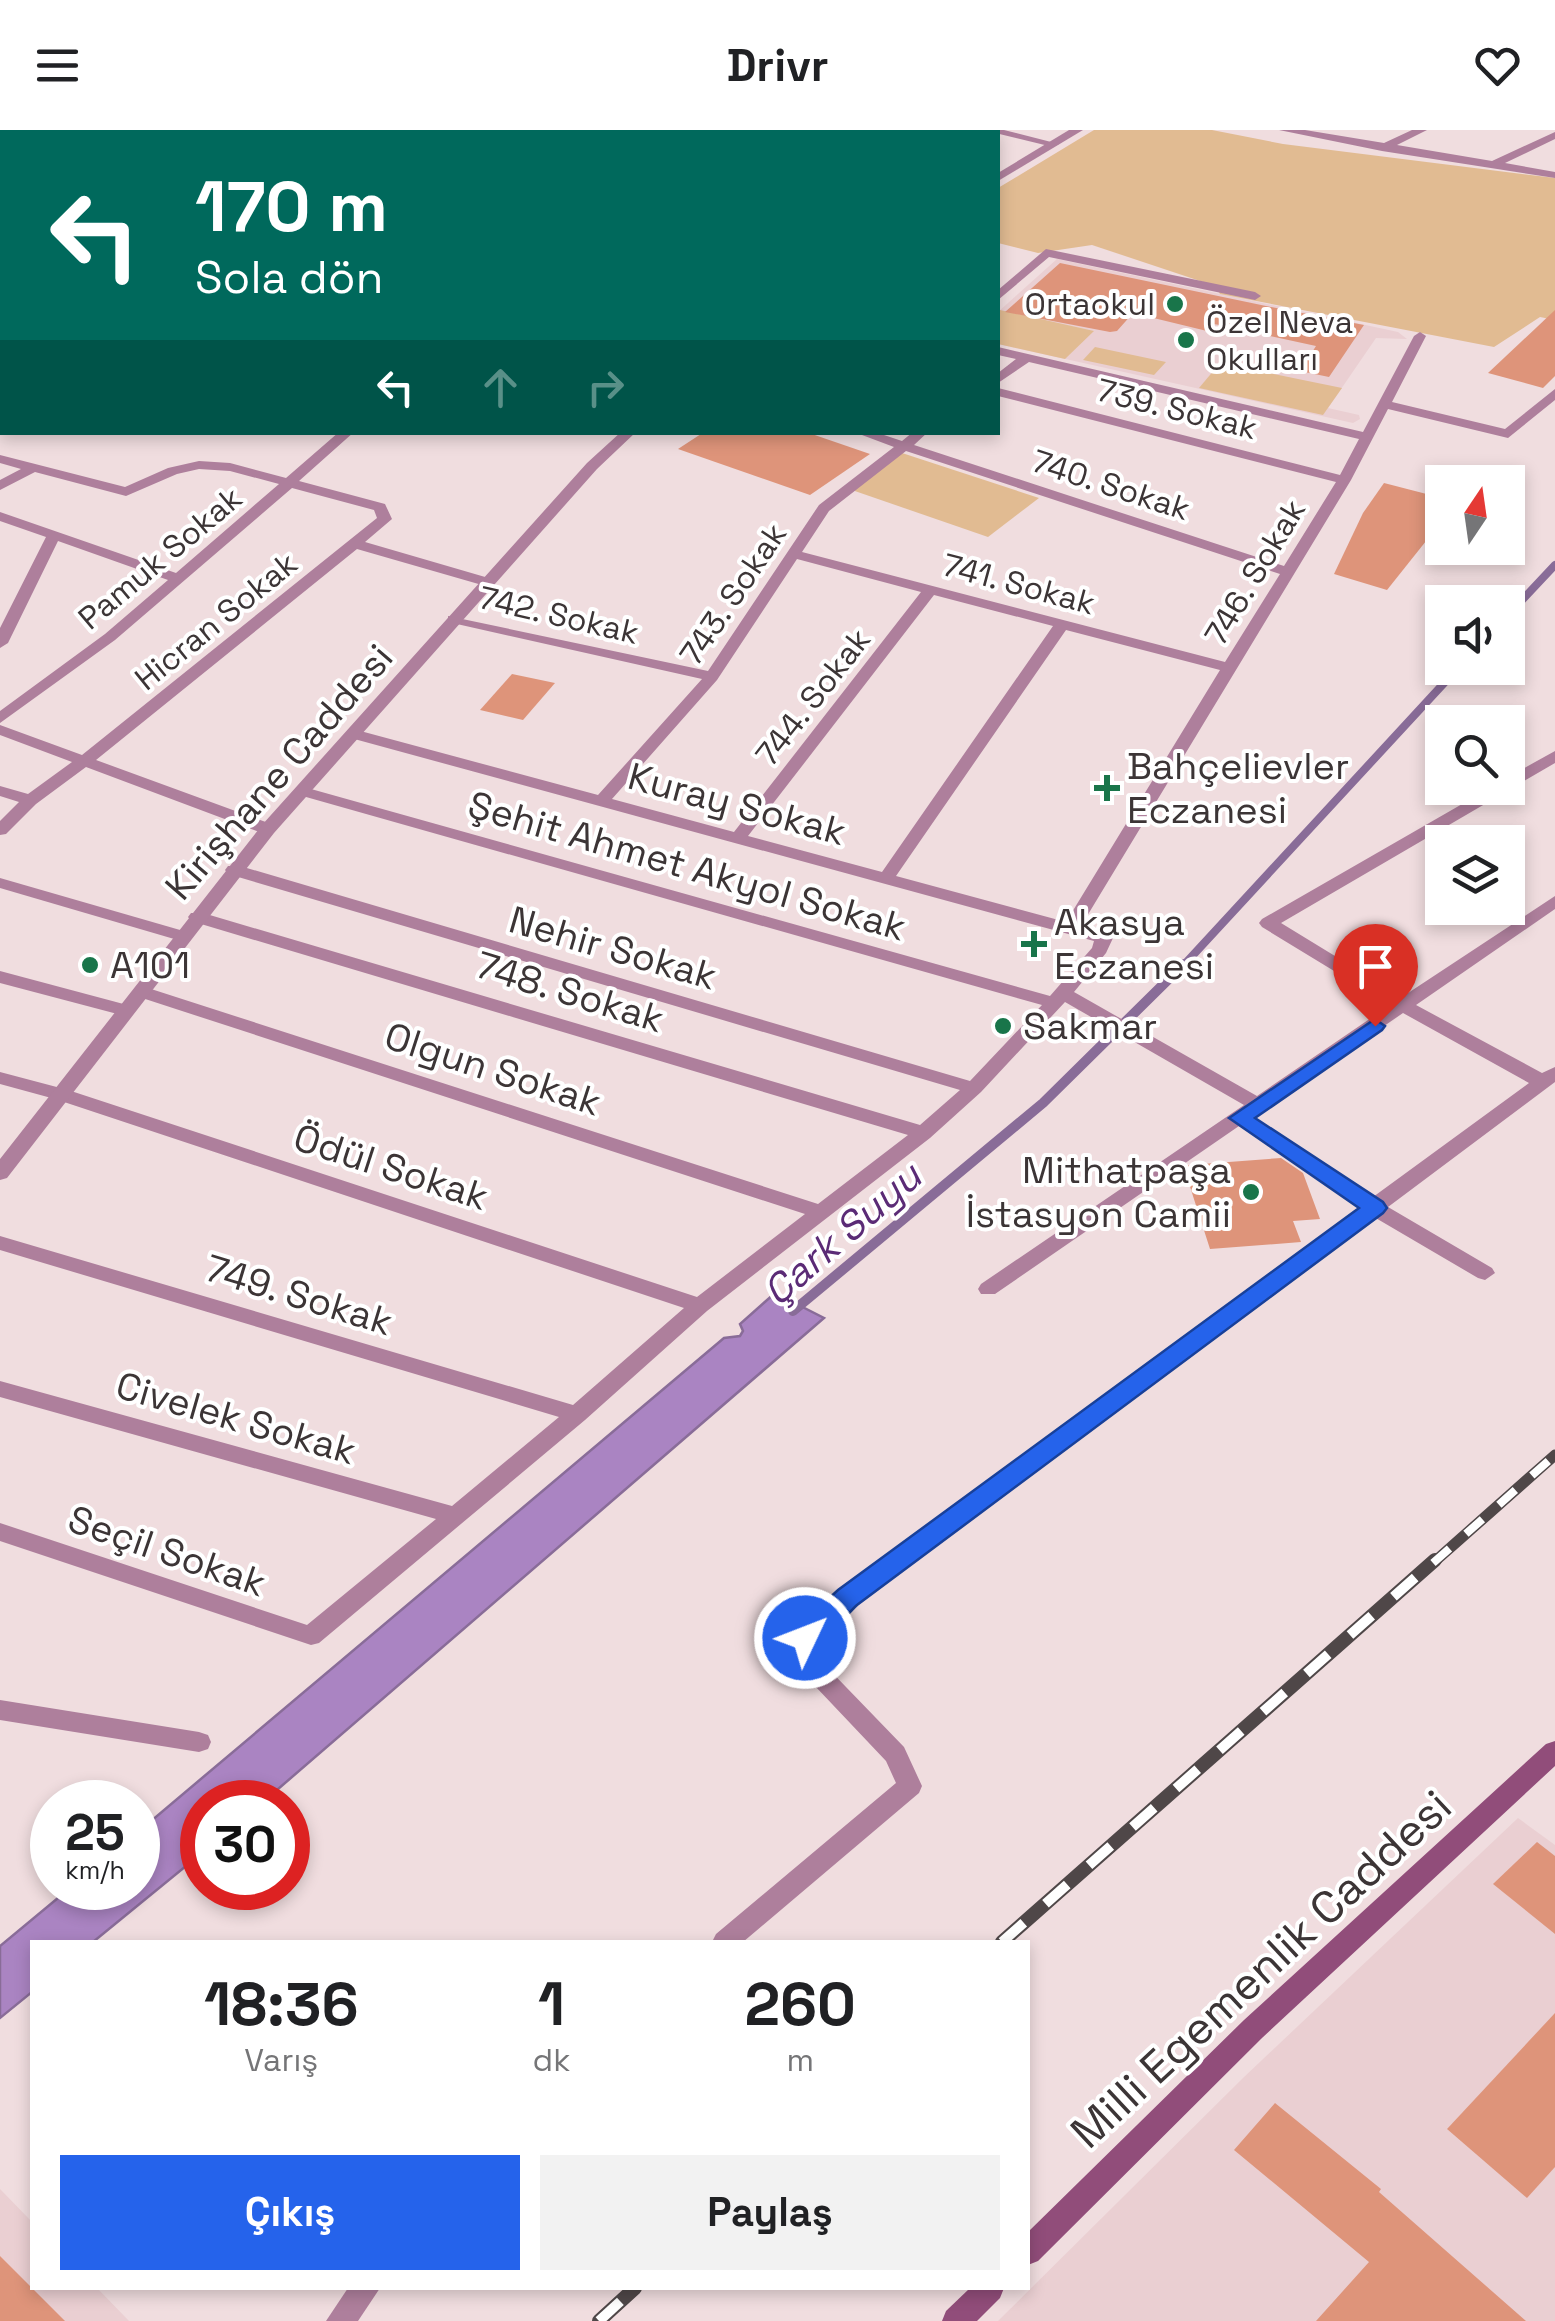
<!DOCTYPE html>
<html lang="tr">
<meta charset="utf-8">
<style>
body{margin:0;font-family:"Space Grotesk",sans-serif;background:#f2f2f2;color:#202124;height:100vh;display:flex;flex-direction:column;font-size:38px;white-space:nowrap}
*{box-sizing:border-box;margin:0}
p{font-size:32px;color:#757577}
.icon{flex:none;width:55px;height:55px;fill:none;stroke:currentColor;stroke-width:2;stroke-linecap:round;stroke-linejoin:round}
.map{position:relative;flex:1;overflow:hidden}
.drawer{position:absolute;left:30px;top:1810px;width:1000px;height:350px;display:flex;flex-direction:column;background:#fff;border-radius:0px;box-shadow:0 5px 15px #0003}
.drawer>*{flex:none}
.banner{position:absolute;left:0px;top:0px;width:1000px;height:305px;box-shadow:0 5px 15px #0003;background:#00695c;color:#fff;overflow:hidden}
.needle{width:65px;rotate:13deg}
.fabs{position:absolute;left:1425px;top:335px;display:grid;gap:20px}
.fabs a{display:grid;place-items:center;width:100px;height:100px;border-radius:0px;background:#fff;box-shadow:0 5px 15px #0003;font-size:50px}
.speed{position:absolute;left:30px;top:1650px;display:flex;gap:20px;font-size:50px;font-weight:700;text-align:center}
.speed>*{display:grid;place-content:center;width:130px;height:130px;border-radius:50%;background:#fff;box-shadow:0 5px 15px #0003;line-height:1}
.speed small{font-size:25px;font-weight:400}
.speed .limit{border:15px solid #d22;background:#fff;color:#111}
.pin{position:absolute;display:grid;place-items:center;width:85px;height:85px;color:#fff;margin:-102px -42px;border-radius:50% 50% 50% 0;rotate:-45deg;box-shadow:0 0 10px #0007}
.pin .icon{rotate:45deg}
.me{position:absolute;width:110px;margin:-55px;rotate:47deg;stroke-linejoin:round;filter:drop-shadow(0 0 8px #0008)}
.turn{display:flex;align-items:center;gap:35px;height:210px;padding:0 30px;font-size:45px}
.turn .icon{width:130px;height:130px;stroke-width:2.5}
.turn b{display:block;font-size:70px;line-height:85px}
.lanes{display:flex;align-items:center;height:95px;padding:0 30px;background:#0003;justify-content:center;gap:50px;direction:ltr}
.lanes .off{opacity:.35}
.eta{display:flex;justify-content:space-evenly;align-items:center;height:170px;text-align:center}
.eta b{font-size:60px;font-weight:700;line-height:70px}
.action{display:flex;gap:20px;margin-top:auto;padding:20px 30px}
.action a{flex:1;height:115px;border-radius:0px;background:#2563eb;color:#fff;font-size:40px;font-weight:700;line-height:115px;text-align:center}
.action a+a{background:#f2f2f2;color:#202124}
header{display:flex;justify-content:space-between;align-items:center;height:130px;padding:0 30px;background:#fff;font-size:45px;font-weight:700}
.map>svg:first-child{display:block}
</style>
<header><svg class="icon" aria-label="menu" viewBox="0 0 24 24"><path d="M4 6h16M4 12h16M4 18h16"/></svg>Drivr<svg class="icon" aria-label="heart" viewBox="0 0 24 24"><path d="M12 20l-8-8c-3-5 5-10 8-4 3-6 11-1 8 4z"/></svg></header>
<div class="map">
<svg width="1555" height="2191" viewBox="0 0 1555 2191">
<rect width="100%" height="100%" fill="#f0dddf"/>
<!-- built -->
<g fill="#eacfd2">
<path d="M1057,129L1398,202L1407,209L1376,208L1328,278L1359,285L1360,289L1353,293L998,214V182Z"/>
<path d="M1518,1688L1555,1715V2191H998L1243,1948Z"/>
<path d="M0,2059L32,2092V2158H97L129,2191H0Z"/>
</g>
<!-- green -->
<g fill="#e1bb92">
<path d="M1094,0H1212L1283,14L1555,48V190L1540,187L1494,217L1220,164L1215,156L1092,115L1038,123L998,113V58Z"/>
<path d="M1000,180L1094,201L1065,229L998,214Z"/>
<path d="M1095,217L1166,232L1154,245L1083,230Z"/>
<path d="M1220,233L1342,258L1323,285L1199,258Z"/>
<path d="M902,323L1039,368L988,407L849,359Z"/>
</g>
<!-- water -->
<path fill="#aa84c2" stroke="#896c98" stroke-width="2.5" d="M775,1163L824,1188L263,1672H202V1723L93,1812H32V1862L0,1888V1816L70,1758H138V1702L724,1208L740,1206L743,1201L740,1194Z"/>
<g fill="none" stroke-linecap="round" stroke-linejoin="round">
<!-- stream-far1 -->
<g stroke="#896c98" stroke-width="8">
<path d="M1508,485L1555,435"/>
<path d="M1182,837L1458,538"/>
</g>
<!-- stream -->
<path stroke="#896c98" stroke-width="10" d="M793,1181L1043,973L1184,834"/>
</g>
<!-- building -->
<g fill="#de947a">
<path d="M1060,133L1266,176L1364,195L1329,247L1300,241L1316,216L1220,195L1213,194L1207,201L1133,183L1117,201L1110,202L1005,182Z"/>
<path d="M1555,180V246L1543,258L1488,243Z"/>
<path d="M704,302H806L870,324L810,365L678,319Z"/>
<path d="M1384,353L1442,368V391L1387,460L1334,444L1363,383Z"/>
<path d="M512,544L555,553L523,590L480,580Z"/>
<path d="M1281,1028L1303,1043L1320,1089L1293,1091L1301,1112L1210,1119L1184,1038L1189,1035Z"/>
<path d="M1537,1712L1555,1726V1804L1493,1754Z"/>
<path d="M1555,1883V2037L1527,2068L1447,1999Z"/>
<path d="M1275,1973L1381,2059L1379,2062L1526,2191H1316L1369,2132L1234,2020Z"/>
<path d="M0,2126L65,2191H0Z"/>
</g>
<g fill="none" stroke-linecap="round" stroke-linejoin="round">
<!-- minor -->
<g fill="#ae7f9c" fill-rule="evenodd">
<path d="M631,0H653L655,2H634Z"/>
<path d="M798,0H819L821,2H801Z"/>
<path d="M983,0H1004L1059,14L1053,17Z"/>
<path d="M1279,0H1305L1384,13L1412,0H1427L1397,15L1492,31L1555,2V9L1505,33L1555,42V48L1382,21Z"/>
<rect x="0" y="36" width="2" height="6"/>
<path d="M2,102V110L0,111V103Z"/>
<path d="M1046,119L1255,162L1261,166L1255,170L1049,127L998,170V160Z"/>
<path d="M1420,202L1426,206L1392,272L1505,299L1555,259V270L1508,308L1388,279L1351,350L1081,796L1110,804L1113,808L1106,823L1074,862L1257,966L1390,875L1262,797L1259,793L1262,789L1490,658H1508V647L1555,621V633L1281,793L1402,867L1555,766V779L1416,875L1542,943L1555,937V952L1388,1077L1492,1138L1495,1143L1485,1150L1478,1148L1374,1087L855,1474L817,1511V1527L904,1617L922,1656L919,1663L743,1812H712L716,1804L896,1653L886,1631L797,1537C791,1526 791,1512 797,1501L839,1460L1360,1077L1239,996L995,1164H981L978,1159L981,1154L1244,975L1065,872L981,962L930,1008L707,1181L585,1290L319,1513L311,1515L0,1411V1393L307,1495L436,1389L0,1267V1251L452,1376L559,1287L0,1120V1106L573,1275L684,1178L55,969L0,954V942L68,960L697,1167L805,1084L136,866L133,862L136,858H148L818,1074L908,1005L191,791L188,787L191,783H203L920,995L960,960L228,744L225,740L228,736H240L970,951L1042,875L299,665V659H311L1050,866L1092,818L1094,811L347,607L345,604L353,599L598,665L702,549L448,492V486L708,541L819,375L894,317L854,302H875L902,311L913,302H928L914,315L1284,436L1336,352L998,266V258L1340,345L1359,309L1029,232L998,253V243L1016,229L998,225V217L1363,302L1414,206ZM906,321L1280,444L1225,532L802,422L829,381ZM797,429L921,462L734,702L612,669L717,550ZM934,465L1053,496L882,742L748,706ZM1066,500L1220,540L1066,792L896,746ZM1403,883L1529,953L1373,1067L1252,987Z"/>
<path d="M339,302H354L299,351L385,374L392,389L365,412L492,449V455H482L357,419L96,630L274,695V703H262L86,637L36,674L6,704L0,705V691L19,672L0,666V656L28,664L72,632L0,605V595L82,625L377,388L374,380L292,358L115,510L0,593V581L105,504L168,450L58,411L8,513L0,518V498L46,407L0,391V382L176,443L279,354L230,341L199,339L177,344L126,366L35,342L0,360V350L21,339L0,333V325L125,357L168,338L199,331L230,333L286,348Z"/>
<path d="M0,748L187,802L190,806L181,811L0,758Z"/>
<path d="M0,841L131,876L134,880L125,886L0,853Z"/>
<path d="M0,1570L199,1602L208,1605L211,1612L208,1619L199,1622L0,1590Z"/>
<path d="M348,2158H380L358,2191H326Z"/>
</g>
<!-- tertiary -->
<g fill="#ae7f9c" fill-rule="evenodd">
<path d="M1069,0H1083L998,51V43Z"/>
<path d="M621,302H636L597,339L274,703L7,1048L0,1050V1029L262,695L587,333Z"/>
</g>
<!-- secondary -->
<g fill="#914d7a" fill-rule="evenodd">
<path d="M1555,1611V1636L1262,1908L1038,2131L1028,2135V2102L1244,1890L1546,1614Z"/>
<path d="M970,2158H1004L1000,2168L977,2191H942L946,2181Z"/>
</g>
<defs>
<path id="rail-far1" d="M1433,1433L1555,1325"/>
<g id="rail">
<path d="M1002,1812L1435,1430"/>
<path d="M599,2191L635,2158"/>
</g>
</defs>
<!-- rail-far1 casing -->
<use href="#rail-far1" stroke="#4f4748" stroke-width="11"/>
<!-- rail casing -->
<use href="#rail" stroke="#4f4748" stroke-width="14"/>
<!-- rail-far1 -->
<use href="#rail-far1" stroke="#fff" stroke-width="8" stroke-dasharray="22" stroke-linecap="butt"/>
<!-- rail -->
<use href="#rail" stroke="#fff" stroke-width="10" stroke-dasharray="29" stroke-linecap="butt"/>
</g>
<!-- route -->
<path fill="#2563eb" stroke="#184099" stroke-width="2.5" d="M1375,889L1385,896L1382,900L1255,988L1383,1072L1387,1078L1383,1083L857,1475C841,1490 818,1523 795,1515L791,1508L795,1500L838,1460L1359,1078L1229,988Z"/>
<!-- markers -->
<g fill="#19754a" stroke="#fff" stroke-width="4">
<circle cx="1175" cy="174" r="10"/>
<circle cx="1186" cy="210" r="10"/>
<path d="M1102 643h10v10h10v10h-10v10h-10v-10h-10v-10h10z"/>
<path d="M1029 799h10v10h10v10h-10v10h-10v-10h-10v-10h10z"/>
<circle cx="90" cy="835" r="10"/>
<circle cx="1003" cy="896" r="10"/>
<circle cx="1251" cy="1062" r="10"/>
</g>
<g text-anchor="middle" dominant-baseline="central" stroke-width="8" stroke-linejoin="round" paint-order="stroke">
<!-- far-poi labels -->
<g font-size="32" fill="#3c3536" stroke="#fff" text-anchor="end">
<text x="1155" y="174">Ortaokul</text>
<text x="1206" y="192" text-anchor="start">Özel Neva<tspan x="1206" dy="37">Okulları</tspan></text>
</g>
<!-- far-street labels -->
<g font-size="32" fill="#3c3536" stroke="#fff">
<text transform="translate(1177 279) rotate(14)">739. Sokak</text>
<text transform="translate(1111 355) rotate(18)">740. Sokak</text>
<text transform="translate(160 428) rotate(-40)">Pamuk Sokak</text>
<text transform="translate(1255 442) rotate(-59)">746. Sokak</text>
<text transform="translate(1019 454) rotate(15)">741. Sokak</text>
<text transform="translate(733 464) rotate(-56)">743. Sokak</text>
<text transform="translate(559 485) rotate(13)">742. Sokak</text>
<text transform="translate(216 491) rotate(-39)">Hicran Sokak</text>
<text transform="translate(813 567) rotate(-52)">744. Sokak</text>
</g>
<!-- poi labels -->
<g font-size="38" fill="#3c3536" stroke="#fff" text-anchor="start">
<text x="1127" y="636">Bahçelievler<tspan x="1127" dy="44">Eczanesi</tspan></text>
<text x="1054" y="792">Akasya<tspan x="1054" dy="44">Eczanesi</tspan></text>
<text x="110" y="835">A101</text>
<text x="1023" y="896">Sakmar</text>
<text x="1231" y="1040" text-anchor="end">Mithatpaşa<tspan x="1231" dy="44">İstasyon Camii</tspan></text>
</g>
<!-- street labels -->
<g font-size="38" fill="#3c3536" stroke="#fff">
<text transform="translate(279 642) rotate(-49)">Kirişhane Caddesi</text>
<text transform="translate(737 674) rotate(15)">Kuray Sokak</text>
<text transform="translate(687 736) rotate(16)">Şehit Ahmet Akyol Sokak</text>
<text transform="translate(613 818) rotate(16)">Nehir Sokak</text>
<text transform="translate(570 862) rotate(17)">748. Sokak</text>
<text transform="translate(493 939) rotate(18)">Olgun Sokak</text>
<text transform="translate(391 1037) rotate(18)">Ödül Sokak</text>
<text transform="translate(299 1165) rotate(17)">749. Sokak</text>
<text transform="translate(236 1288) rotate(16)">Civelek Sokak</text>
<text transform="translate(167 1421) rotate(19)">Seçil Sokak</text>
</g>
<!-- water labels -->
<g font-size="40" font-style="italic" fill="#5b2b76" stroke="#fff">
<text transform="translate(842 1104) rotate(-41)">Çark Suyu</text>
</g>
<!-- near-street labels -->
<g font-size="45" fill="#3c3536" stroke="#fff">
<text transform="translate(1261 1839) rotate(-43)">Milli Egemenlik Caddesi</text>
</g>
</g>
</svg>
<div class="fabs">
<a><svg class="needle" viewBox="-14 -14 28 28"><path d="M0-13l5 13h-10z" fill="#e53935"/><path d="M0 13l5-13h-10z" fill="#757577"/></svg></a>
<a><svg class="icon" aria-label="sound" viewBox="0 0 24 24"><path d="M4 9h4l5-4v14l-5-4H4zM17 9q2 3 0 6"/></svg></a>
<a><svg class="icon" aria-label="search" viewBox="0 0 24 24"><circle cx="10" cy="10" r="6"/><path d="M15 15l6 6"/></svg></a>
<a><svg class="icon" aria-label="layers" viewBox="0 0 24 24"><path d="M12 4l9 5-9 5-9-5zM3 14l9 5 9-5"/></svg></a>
</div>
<div class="speed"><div>25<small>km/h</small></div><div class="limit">30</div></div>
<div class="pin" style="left:1375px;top:896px;background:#d93025"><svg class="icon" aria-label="arrive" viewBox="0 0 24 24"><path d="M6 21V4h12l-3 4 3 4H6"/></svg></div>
<svg class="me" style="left:805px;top:1508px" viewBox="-20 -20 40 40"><circle r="17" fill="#2563eb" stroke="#fff" stroke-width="3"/><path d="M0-11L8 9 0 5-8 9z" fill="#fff"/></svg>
<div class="banner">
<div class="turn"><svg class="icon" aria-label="left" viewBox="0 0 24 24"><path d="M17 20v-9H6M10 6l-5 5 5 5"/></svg><div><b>170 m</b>Sola dön</div></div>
<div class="lanes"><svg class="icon" aria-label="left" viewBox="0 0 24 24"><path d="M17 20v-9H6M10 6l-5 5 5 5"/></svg><svg class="icon off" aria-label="ahead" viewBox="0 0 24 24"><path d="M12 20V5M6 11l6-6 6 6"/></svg><svg class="icon off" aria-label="right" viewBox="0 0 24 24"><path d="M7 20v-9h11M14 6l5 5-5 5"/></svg></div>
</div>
<section class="drawer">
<div class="eta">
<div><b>18:36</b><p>Varış</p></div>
<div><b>1</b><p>dk</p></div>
<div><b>260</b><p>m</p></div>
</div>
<div class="action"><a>Çıkış</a><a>Paylaş</a></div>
</section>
</div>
